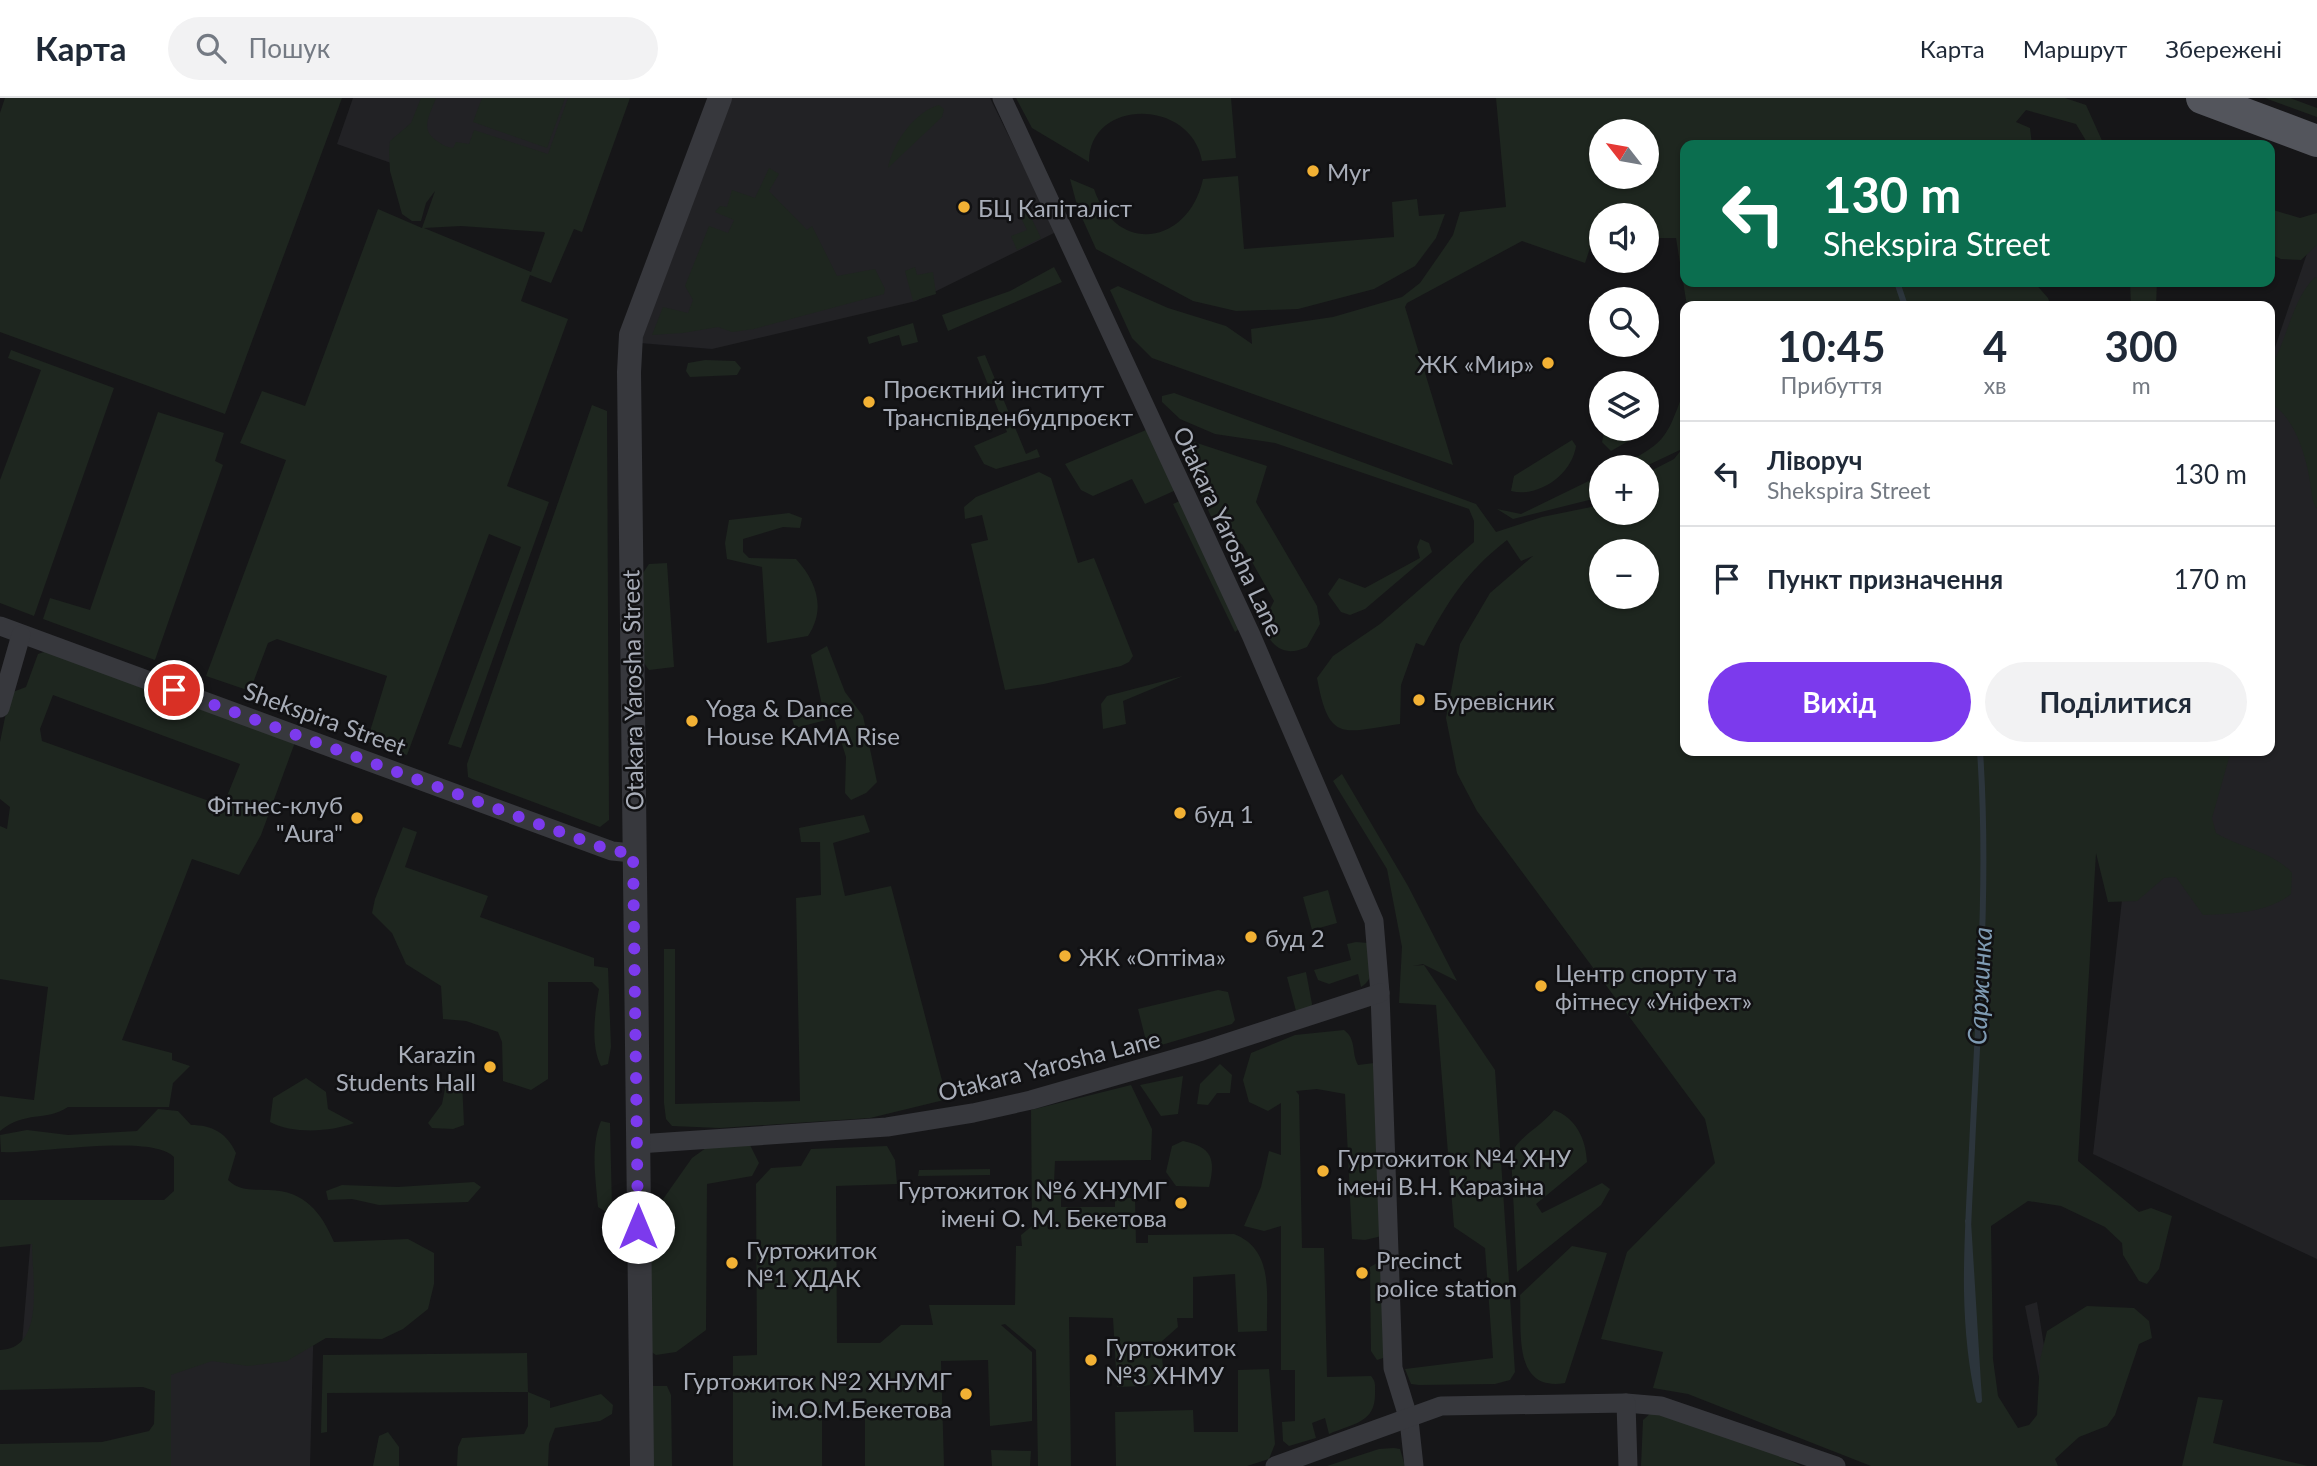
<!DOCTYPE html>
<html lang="uk">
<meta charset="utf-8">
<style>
body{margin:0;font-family:Lato,sans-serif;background:#f2f2f3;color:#1f2937;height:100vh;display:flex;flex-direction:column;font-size:26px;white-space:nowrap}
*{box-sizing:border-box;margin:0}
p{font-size:23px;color:#747a83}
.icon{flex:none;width:38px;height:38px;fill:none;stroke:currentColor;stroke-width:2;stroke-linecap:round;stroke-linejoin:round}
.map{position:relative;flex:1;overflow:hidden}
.drawer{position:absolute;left:1680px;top:203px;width:595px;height:455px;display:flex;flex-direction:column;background:#fff;border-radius:14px;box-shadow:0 2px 5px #0004}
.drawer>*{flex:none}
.top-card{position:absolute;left:1680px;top:42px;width:595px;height:147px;border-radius:14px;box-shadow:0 2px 5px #0004;background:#0b6e4f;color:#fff;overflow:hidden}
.needle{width:46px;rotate:301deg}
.controls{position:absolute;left:1589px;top:21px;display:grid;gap:14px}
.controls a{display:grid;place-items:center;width:70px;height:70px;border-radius:50%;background:#fff;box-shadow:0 2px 5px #0004;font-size:35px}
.pin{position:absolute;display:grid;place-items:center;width:60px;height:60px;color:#fff;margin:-30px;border:4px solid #fff;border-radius:50%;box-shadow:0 2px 7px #0007}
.me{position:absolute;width:77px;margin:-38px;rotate:0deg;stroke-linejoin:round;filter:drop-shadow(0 0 5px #0008)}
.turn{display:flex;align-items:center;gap:24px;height:147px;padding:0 28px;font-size:32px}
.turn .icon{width:91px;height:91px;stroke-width:2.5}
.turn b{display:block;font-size:49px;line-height:60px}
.eta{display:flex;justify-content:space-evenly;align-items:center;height:119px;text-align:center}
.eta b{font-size:42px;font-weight:700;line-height:49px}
.primary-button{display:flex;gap:14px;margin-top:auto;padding:14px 28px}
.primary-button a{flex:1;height:80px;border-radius:42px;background:#7c3aed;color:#fff;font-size:28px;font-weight:700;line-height:80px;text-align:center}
.primary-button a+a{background:#f2f2f3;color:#1f2937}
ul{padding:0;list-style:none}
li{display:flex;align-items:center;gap:21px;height:105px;padding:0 28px;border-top:2px solid #e0e1e3}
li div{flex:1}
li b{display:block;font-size:26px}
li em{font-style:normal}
header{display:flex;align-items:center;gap:42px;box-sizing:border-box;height:98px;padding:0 35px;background:#fff;border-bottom:2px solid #e0e1e3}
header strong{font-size:33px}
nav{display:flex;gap:38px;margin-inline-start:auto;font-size:24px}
.search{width:490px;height:63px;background:#f2f2f3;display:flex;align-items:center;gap:18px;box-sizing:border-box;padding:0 24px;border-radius:38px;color:#747a83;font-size:26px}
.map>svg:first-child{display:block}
</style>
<header>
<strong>Карта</strong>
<div class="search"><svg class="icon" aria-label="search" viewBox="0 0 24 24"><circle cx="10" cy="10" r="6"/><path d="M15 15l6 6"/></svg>Пошук</div>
<nav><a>Карта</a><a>Маршрут</a><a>Збережені</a></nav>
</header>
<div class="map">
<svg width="2317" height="1368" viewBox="0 0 2317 1368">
<rect width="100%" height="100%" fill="#161618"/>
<!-- built -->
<g fill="#222225">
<path d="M353,0H596L553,122L337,46Z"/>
<path d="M732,0H990L1056,134L916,203L712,251L640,245Z"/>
<path d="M2315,132L2317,133V1161L2093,1056L2139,653H2270V264Z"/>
<path d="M316,1138L310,1368H171L170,1260L21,1257L31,1139Z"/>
<path d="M2037,1204L2050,1285L2041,1289L2025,1208Z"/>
</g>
<!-- green -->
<g fill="#1e261f" fill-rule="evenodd">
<path d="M5,0H342L225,316L0,234V15Z"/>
<path d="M421,0H436C430,17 419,31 437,43C443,47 446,49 453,50L456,44L469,46L474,32L548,56L568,0H630L582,134L574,131L551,185L530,177L521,203L568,221L507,388L549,404L461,650L448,646L521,449L489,436L407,657L367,643L387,578L277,541L268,545L250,593L206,578L286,362L240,345L262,293L305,308L378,111L422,130L435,93L426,105L421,123H412L402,116L390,73L389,53L390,43L411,25ZM461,128L544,134L545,135L531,174L424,130Z"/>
<path d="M482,0H565L547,50L473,24Z"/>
<path d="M1016,0H1231L1236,60L1202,63C1191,0 1089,0 1089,64L1032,30Z"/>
<path d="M1496,0H2065L2086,7L2104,47L2088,46L2076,26L2026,12L2016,24L2030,30L2032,47H1685V184H2034L2048,200L2051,208H1687L1676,140H1647V117H1601V141H1593L1585,165L1522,143L1407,205L1405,209L1453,367L1152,260L1132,240L1110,192L1118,188L1168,210L1226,228L1252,246L1251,231L1333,219L1402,199L1420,185L1445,149L1453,137L1460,114L1506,109ZM1647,33V79H1601V33Z"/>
<path d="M2265,0H2290L2317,10V19Z"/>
<path d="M939,7L944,11L942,19L888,70C892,46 915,13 939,7Z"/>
<path d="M769,70L779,76L769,93L807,132L812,128L837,178L875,171L885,191L884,196L754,231L732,234L718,229L683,235L652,237L663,209L688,215L693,202L685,188L709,128L728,135L734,122L715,114L720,108L727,109L732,92L755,100Z"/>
<path d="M1238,78L1244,151L1394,139L1392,104L1417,101L1419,118L1445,116L1436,140L1415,168L1374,191L1298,211L1236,213L1193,203L1096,151L1078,111L1070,81L1094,91C1117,159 1189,146 1203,81Z"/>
<path d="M1027,111L1041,140L1017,152L1011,138L1027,132L1019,116Z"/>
<path d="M2270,111L2300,120L2317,115V147L2301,162L2281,161L2270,156Z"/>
<path d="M915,169L917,177L933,174L936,196L913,203L905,173Z"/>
<path d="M1054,169L1062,184L948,233L942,217L1010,193Z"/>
<path d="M2315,179L2317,180V411C2311,402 2312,394 2310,384C2307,360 2293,315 2270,306V262L2275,261C2289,234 2293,201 2315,179Z"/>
<path d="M2130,184H2157L2156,208H2131Z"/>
<path d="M913,225L918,244L902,248L899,237L869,246L867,239Z"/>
<path d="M11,252L114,290L34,518L0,505V382L41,272L8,260Z"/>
<path d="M985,257L1026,356L1037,351L1040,359L996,371L984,366L974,348L1007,334L977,259Z"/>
<path d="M705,262L735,263L741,270L737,277L690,279L686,273L688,265Z"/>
<path d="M1685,290V653H2231L2212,720L2216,735C2240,750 2274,754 2292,775L2291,796C2268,815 2232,816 2203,817L2176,779L2164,780L2137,803L2108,804L2096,755L2078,1063L2139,1114L2151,1110L2172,1118L2159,1171L2147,1186L2139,1183L2123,1157L2122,1145L2105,1129L2061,1108L2028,1103L1991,1128L1993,1261L1998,1298L2018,1330L2029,1327L2037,1317L2040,1262L2047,1233L2087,1208L2134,1210L2149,1223L2152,1240L2139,1246L2115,1317L2107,1328L2079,1339L2055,1361L2058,1368H1871L1688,1296L1653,1290L1663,1254L1601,1241L1627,1154L1715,1065L1705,1021L1477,713L1457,675L1446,620L1460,546L1490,495L1533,458L1521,463L1507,442C1466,474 1448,503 1424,548L1416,545L1401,587L1400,626C1343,634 1329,646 1317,580L1333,558L1380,526L1474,444V423L1469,411L1275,345L1215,336L1180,321L1162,304V298L1174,295L1476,406L1496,434L1542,419L1601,407V415H1647V375L1674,361L1682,351L1644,369H1618C1667,344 1666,341 1685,290ZM1601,453H1647V499H1601Z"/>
<path d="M592,307L607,313L609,722L600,729L472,681L468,679L467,666Z"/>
<path d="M158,314L224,335L215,363L223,367L155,562L43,521L50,500L90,512Z"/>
<path d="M1605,331H1640L1632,341L1611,353L1602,344Z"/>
<path d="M1146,332L1176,392L1145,406L1132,381L1093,398L1081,392L1065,366Z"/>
<path d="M1572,342L1576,348C1572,376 1539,400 1511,393L1514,378Z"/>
<path d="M1194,344L1267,368L1256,404L1317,508L1320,526L1307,549C1283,560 1271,548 1262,527L1274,503L1242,446L1221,440L1185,362L1184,352Z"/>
<path d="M1039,374L1051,380L1078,465L1094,460L1133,558L1129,564L1121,568L1044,586L1005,592L971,446L988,442L982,417L965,421L964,409L976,399Z"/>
<path d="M1601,377V399L1513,421L1497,411L1521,416Z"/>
<path d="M1182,402L1239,531L1235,534L1173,406Z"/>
<path d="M789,415L802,420L800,430L783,429L743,441V454L749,460L796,461C817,484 826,511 808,538L767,545L762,469L727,461L725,445L729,422Z"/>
<path d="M1420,441L1429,445L1432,454L1365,511L1350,517L1341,514L1328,496L1339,480L1365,490L1420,460L1417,449Z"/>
<path d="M667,465L674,569L649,572L644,565L643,475L649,466Z"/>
<path d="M827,548L845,594L863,618L877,684L866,695L851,702L845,695L846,659L834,620L795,630L790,614L822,607L811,557Z"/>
<path d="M50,552L294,641V647L261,737L239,777L192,761L122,942L172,955V962L190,968L173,985L169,1009H68C45,1024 26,1012 0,1033V998L34,1002L48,889L0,881V728L7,731L10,709L0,701V644L10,595L26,589L38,556ZM53,597L240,666L223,708L42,643L40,631Z"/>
<path d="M1183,578L1123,603L1126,626L1103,631L1101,606L1107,598Z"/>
<path d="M1342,676L1408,788L1457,883L1423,866L1413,868L1424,867L1495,972L1515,1274L1510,1282L1495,1286L1419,1287L1411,1286L1405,1271L1493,1260L1485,1150L1454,1129L1436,907L1399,905L1402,849L1387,771L1333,683Z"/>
<path d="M864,717L870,734L833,745L845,798L891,788L945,994L944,1002L870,1020L720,1030L672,1028L666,1021L664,1005V851H675V1006L800,1003L796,800L821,797L820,744H801L799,730Z"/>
<path d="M403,729L417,734L405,769L488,798L480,819L594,860V868L608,870L611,949L608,966L601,968C590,947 595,913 599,891L592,884H548V981L531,992L503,983L502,944L498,934L466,923L443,921L441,888L406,866L392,835L372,815L375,801Z"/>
<path d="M1328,792L1337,825L1312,832L1303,799Z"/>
<path d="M1356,844L1368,845C1370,862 1377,880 1361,889L1358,876L1329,886L1318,882L1314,872L1351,862L1347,846Z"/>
<path d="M1306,874L1312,906L1310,912L1296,913L1287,879Z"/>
<path d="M1218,892L1228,894L1235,922L1232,926L1148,951L1138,911Z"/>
<path d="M1344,932C1357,942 1351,954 1358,967L1374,965L1382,1138L1365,1142L1352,1141L1345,996L1317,991L1296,993L1299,997L1302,1150H1324L1327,1279L1371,1278C1376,1284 1375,1287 1375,1294C1376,1325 1354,1325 1329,1336L1325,1320L1312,1325L1316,1340L1289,1348L1283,1343L1282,1324L1295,1323V1272H1281V1128L1264,1133L1244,1128L1261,1089L1269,1053L1281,1057V1005L1268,1013L1249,1004L1243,982L1251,955L1295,937Z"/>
<path d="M1220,966L1232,977L1230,995H1217L1208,1007L1197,1006L1200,986Z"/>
<path d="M448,975L462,983L464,1027L453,1031L432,1030L428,1025L442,1006Z"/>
<path d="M1183,978L1178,1016L1161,1018L1140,987Z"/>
<path d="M306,980L326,994L328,1011L354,1025C331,1034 292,1036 270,1024L273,1000Z"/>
<path d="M1131,987L1152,1031L1151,1062L1055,1063L1054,1085H1061V1109H1115V1100H1135L1136,1145H1148V1137L1234,1136C1275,1152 1266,1197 1267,1233L1238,1234L1235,1176L1193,1179V1220H1177L1178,1229L1161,1244L1163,1271L1159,1284L1145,1288L1117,1289L1113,1220L1069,1219L1071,1368H1038L1036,1252L1005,1226L1001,1227L1032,1254V1323L990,1328L988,1262L941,1263L944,1368H865V1304H822V1368H733V1258L757,1257L756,1086L771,1070L801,1068L811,1051L887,1048L895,1062L897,1086L836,1088L837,1245H880L901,1227H933L929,1207H1015L1016,1148H1022L1021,1137L1032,1128L1031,1012Z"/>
<path d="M158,1011L178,1013L191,1027C212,1027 227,1035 236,1055L228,1082C241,1094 252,1091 269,1092C305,1093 321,1114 334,1144L408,1141L434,1155V1186L428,1211L403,1231L382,1241L326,1240L287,1263L248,1268L212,1263L171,1277V1368H0V1346L102,1344L149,1333L154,1326L155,1293L143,1289L0,1292V1252C46,1251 32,1179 32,1146L0,1149V1102H164L174,1093V1059C152,1035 37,1056 1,1054L0,1037L27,1032L68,1037L137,1033Z"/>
<path d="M1554,1012C1576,1020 1586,1041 1587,1064L1536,1106L1542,1115L1602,1085L1610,1091L1601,1107L1517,1174L1511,1056C1519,1038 1541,1029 1554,1012Z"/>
<path d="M601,1023L610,1025L612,1110L608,1115L598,1109C596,1082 590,1049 601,1023Z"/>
<path d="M1183,1043C1212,1049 1216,1061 1209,1089L1176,1088L1166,1074L1172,1048Z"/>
<path d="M749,1045L759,1065L752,1078L707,1086L706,1232L676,1254L656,1257L650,1253L647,1124L692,1060L706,1050Z"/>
<path d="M990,1071V1077L918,1078L919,1072Z"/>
<path d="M474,1084L481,1089L468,1104L379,1107L352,1101L328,1102L326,1093L342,1087L398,1089Z"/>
<path d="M1572,1148L1607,1155L1565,1285C1512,1294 1522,1233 1520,1197Z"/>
<path d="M1377,1165L1384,1169L1383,1260L1377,1262L1371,1253L1370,1169Z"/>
<path d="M527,1255L528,1294L550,1303V1310L601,1296L613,1307L612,1316L600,1323L555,1330L549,1346L548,1368H457L458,1349L462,1340L524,1336L528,1328V1294L327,1295V1334L321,1335L323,1257Z"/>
<path d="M1269,1271L1275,1346L1269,1361L1247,1368H1116L1115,1314L1193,1312L1194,1334H1238V1272Z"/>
<path d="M653,1288H667L671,1297L672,1368H648Z"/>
<path d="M2198,1299L2223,1302L2213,1345L2308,1368H2182Z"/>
<path d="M1653,1313L1773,1354L1801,1368H1641L1643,1322Z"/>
<path d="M388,1334L399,1349V1368H373L379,1338Z"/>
<path d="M1394,1350L1400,1351L1405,1368H1327L1379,1351Z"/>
<path d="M991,1352L1031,1353L1030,1368H992Z"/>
</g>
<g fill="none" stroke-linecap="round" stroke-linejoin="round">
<!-- stream -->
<g stroke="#2c353c" stroke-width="6">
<path d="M1897,184L1905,208"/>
<path d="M1968,1123L1979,1302C1960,1218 1968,1135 1972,1050C1978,917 1989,785 1980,653"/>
</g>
<!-- minor -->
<g stroke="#37383d" stroke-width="19">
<path d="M1002,0L1251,537L1374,823L1380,895L1393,1270L1409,1322L1414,1368"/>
<path d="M0,528L612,753L633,755"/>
<path d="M0,610L21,537"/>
<path d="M638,1046L887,1029L973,1015L1031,1002L1202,953L1380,895"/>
<path d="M1626,1305L1661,1308L1836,1368"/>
<path d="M1275,1368L1441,1308L1626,1305L1628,1368"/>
</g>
<!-- tertiary -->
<path stroke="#37383d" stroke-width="24" d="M642,1368L629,274L631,237L720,0"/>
<!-- primary -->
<path stroke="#53555c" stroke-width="32" d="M2202,0L2317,43"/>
</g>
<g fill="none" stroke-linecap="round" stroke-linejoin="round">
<!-- route -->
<path stroke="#7c3aed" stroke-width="12" stroke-dasharray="0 21.6" d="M174,592L612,753L633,755L638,1129"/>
</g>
<!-- markers -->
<g fill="#f2b134" stroke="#111113" stroke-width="2.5">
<circle cx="1313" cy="73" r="7"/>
<circle cx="964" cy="109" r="7"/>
<circle cx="1548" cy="265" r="7"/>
<circle cx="869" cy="304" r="7"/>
<circle cx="1419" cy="602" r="7"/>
<circle cx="692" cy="623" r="7"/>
<circle cx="1180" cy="715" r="7"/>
<circle cx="357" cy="720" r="7"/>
<circle cx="1251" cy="839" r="7"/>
<circle cx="1065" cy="858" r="7"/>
<circle cx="1541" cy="888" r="7"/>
<circle cx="490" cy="969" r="7"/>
<circle cx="1323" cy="1073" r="7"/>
<circle cx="1181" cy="1105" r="7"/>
<circle cx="732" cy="1165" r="7"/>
<circle cx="1362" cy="1175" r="7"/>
<circle cx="1091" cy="1262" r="7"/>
<circle cx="966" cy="1296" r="7"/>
</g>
<g text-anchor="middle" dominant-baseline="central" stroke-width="5" stroke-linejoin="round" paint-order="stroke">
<!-- poi labels -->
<g font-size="24" fill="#a8adb8" stroke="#111113" text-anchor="start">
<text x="1327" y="73">Myr</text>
<text x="978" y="109">БЦ Капіталіст</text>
<text x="1534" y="265" text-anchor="end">ЖК «Мир»</text>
<text x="883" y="290">Проєктний інститут<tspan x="883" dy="28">Транспівденбудпроєкт</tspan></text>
<text x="1433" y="602">Буревісник</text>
<text x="706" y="609">Yoga &amp; Dance<tspan x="706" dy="28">House KAMA Rise</tspan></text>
<text x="343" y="706" text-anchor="end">Фітнес-клуб<tspan x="343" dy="28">"Aura"</tspan></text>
<text x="1194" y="715">буд 1</text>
<text x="1265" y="839">буд 2</text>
<text x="1079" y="858">ЖК «Оптіма»</text>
<text x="1555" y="874">Центр спорту та<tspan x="1555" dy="28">фітнесу «Уніфехт»</tspan></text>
<text x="476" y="955" text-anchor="end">Karazin<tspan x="476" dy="28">Students Hall</tspan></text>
<text x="1337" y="1059">Гуртожиток №4 ХНУ<tspan x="1337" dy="28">імені В.Н. Каразіна</tspan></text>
<text x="1167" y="1091" text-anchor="end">Гуртожиток №6 ХНУМГ<tspan x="1167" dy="28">імені О. М. Бекетова</tspan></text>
<text x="746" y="1151">Гуртожиток<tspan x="746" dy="28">№1 ХДАК</tspan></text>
<text x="1376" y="1161">Precinct<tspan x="1376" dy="28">police station</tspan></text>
<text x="1105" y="1248">Гуртожиток<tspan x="1105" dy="28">№3 ХНМУ</tspan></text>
<text x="952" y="1282" text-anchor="end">Гуртожиток №2 ХНУМГ<tspan x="952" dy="28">ім.О.М.Бекетова</tspan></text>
</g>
<!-- street labels -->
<g font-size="24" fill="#a8adb8" stroke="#111113">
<text transform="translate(1229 433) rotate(65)">Otakara Yarosha Lane</text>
<text transform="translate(632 592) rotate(-91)">Otakara Yarosha Street</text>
<text transform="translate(325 620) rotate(20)">Shekspira Street</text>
<text transform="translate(1049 967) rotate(-14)">Otakara Yarosha Lane</text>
</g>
<!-- water labels -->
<g font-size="26" font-style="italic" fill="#7f9bb3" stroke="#111113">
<text transform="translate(1979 888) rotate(-87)">Саржинка</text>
</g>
</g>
</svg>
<div class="controls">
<a><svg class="needle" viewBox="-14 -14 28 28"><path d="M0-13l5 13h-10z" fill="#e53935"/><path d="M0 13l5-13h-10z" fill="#747a83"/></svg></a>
<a><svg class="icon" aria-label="sound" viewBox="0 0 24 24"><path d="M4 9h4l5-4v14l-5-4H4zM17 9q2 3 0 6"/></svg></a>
<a><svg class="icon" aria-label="search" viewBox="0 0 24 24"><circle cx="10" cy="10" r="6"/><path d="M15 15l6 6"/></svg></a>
<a><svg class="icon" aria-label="layers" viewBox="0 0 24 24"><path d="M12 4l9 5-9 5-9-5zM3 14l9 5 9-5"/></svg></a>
<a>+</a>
<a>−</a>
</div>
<div class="pin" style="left:174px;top:592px;background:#d93025"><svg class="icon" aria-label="arrive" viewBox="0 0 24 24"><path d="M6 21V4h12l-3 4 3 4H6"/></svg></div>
<svg class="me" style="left:638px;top:1129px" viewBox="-20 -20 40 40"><circle r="19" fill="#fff"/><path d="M0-13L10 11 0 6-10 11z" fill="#7c3aed"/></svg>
<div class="top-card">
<div class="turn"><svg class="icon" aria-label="left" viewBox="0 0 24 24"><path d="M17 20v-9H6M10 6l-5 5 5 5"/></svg><div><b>130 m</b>Shekspira Street</div></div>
</div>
<section class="drawer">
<div class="eta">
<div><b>10:45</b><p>Прибуття</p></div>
<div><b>4</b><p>хв</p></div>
<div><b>300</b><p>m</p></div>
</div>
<ul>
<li><svg class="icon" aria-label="left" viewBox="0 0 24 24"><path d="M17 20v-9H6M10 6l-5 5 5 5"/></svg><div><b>Ліворуч</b><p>Shekspira Street</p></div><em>130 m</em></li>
<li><svg class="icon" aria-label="arrive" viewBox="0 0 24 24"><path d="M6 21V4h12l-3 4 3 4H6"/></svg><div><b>Пункт призначення</b></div><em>170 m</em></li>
</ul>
<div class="primary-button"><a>Вихід</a><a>Поділитися</a></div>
</section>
</div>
